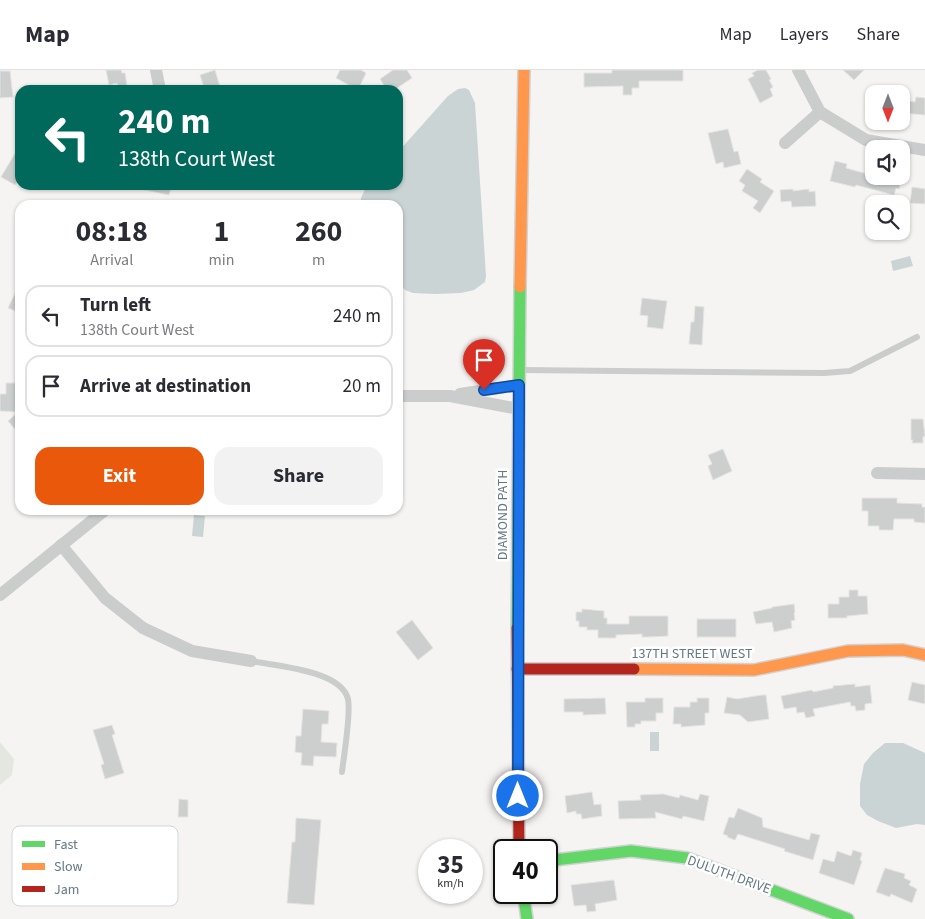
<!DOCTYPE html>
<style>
body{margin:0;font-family:"Source Sans 3",sans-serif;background:#f2f2f3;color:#2b2b33;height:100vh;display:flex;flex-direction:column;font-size:19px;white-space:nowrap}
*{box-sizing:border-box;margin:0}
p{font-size:16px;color:#7c7c81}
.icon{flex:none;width:28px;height:28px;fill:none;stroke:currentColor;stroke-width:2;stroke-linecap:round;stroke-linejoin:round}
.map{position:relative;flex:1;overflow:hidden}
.sheet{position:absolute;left:15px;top:130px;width:388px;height:315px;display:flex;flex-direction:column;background:#fff;border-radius:15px;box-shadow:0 1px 4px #0004}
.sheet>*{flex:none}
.hud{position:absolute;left:15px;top:15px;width:388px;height:105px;border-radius:15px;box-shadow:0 1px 4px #0004;background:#00695c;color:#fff;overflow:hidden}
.needle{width:32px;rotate:180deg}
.buttons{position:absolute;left:865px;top:15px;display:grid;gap:10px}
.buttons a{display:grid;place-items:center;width:45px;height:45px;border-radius:10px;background:#fff;box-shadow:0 1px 4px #0004;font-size:25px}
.speed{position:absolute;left:418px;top:769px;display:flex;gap:10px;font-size:25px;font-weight:700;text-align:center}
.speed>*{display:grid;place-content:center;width:65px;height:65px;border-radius:50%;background:#fff;box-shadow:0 1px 4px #0004;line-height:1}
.speed small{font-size:12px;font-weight:400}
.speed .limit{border:2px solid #111;border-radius:8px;background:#fff;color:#111}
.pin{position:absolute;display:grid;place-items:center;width:42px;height:42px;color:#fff;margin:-51px -21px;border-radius:50% 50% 50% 0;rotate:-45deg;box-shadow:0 0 5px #0007}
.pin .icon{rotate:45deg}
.me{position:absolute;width:55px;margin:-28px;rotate:0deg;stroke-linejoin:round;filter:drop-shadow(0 0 4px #0008)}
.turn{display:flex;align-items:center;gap:18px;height:105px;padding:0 20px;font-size:22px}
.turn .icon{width:65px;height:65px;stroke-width:2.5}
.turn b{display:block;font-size:35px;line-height:42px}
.eta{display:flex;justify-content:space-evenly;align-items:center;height:85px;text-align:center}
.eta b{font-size:30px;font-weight:700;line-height:35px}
.cta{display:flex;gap:10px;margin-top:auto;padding:10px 20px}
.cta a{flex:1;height:58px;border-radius:15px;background:#ea580c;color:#fff;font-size:20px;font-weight:700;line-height:58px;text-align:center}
.cta a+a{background:#f2f2f3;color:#2b2b33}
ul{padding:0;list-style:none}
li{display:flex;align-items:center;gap:15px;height:62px;margin:0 10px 8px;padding:0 10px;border:2px solid #e1e1e2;border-radius:15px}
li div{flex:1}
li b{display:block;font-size:19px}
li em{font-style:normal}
header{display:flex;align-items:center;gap:30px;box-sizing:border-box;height:70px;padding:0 25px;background:#fff;border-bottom:1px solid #e1e1e2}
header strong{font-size:24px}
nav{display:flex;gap:28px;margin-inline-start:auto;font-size:18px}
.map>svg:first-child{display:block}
</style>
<header>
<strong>Map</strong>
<nav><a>Map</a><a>Layers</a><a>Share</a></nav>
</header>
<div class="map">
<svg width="925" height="849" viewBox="0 0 925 849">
<rect width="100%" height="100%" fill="#f5f4f2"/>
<!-- green -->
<path fill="#e4e7e0" d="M0,672L14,689L12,705L0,715Z"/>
<!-- water -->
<g fill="#cad4d5">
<path d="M465,18L469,20L475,33L486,206L485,212L474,220L461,223L435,224L413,223L405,220L398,212V135H360L361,128L367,115H398V82L448,26L458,19Z"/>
<path d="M910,186L913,196L893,201L891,191Z"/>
<path d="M194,445L205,446L203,467L192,466Z"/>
<rect x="650" y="662" width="9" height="19"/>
<path d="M885,673H903L925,683V755L917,754L896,758L878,751L867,745L860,736V714L864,694L873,683Z"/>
</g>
<!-- building -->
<g fill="#cdcece" stroke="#e4e4e2">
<path d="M106,0H121L122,3H125L127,15L118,17L117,13L109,15Z"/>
<path d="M215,0L221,20H205L200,5Z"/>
<path d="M340,0H361L366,3L358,20L336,8Z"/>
<path d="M393,0H407L412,8L394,20H387L380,9Z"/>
<path d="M612,0H683V11H639V18H632V25H623V16L584,17V3H612Z"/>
<path d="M758,0H766L771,9L769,10L773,17L770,19L773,26L760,33L748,9L754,6L752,3Z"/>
<path d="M843,0H864L854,10Z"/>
<path d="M0,1H10L13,27L0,28Z"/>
<path d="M916,27L925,28V45L901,43V30L915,32Z"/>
<path d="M728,59L734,82L738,81L741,94L724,98L723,92L716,94L708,63Z"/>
<path d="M20,75V106L15,115L1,107Z"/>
<path d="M835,91L847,94L846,98L874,106H902L899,119L896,118L894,125L856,115L855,117L830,111Z"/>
<path d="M747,99L762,109L760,112L774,121L760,143L753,138L758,131L742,121L745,115L739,111Z"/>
<path d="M141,115H172L169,125L140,119Z"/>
<path d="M912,117L925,119V134L910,133Z"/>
<path d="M793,119V121L809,119V122L815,121L816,136L792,137L791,131L781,132L780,120Z"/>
<path d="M20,213V243L8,238Z"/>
<path d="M642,228L667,231L663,259L647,257L648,246L640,245Z"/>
<path d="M695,236L704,237L702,275L689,274L691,252H694Z"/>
<path d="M6,313H20V365L8,351L18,342L0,341V324H6Z"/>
<path d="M911,349H923L925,366L923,367V373H912L913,370H911Z"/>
<path d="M723,379L732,401L713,410L708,396L712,394L708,385Z"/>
<path d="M862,428H897V433L922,434V437H925V453L914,452V449H894L893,460H879V456H868V441H862Z"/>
<path d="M849,520H858V526H867L868,544L847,546V548H828V534H839V527H849Z"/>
<path d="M794,534L795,542L794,543L795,550L791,551L792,558L774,562L772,552L756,554L753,542L772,538V537Z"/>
<path d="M582,539L604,541V548H607V554H629V546H668V566L649,567H642V564L616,565V568H598V560H587V557H579V551H576V542H582Z"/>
<rect x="697" y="549" width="39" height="18"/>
<path d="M412,550L433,578L418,590L396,562Z"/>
<path d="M912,612L925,615V634L908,630Z"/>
<path d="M855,614V617L870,615L872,633L865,634V640L856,641L855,636H851L850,632L813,639L815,646L806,648L804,642L797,643L796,637L784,639L781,626L812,620L813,622L833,618V616Z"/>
<path d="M762,625H766L769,649L748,652L740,645L724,643L727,627L737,629Z"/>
<path d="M605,628L606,644L583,645V642H564V629Z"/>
<path d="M645,628H663V643H656V651H641V654H635V657H627L626,632H645Z"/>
<path d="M697,628H709V643H705V655L681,657V654H673L674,637H690V632H697Z"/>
<path d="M303,639L329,641L328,654H322L321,672L337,673L336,687L314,686L313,696L301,695L302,683L295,682L296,666H301Z"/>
<path d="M112,655L115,664L112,665L124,703L105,709L101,695L104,694L93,660Z"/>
<path d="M592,722L594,735L601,734L602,746L582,749L581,744H576V741L567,743L565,726Z"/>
<path d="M663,724L679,728L680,725L698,730L700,724L709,726L704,751L683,746L682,749L655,742L656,748L619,749L618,731L641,730L640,725Z"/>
<path d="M179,729L188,730V747H178Z"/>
<path d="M738,738L762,748L763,757L809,770L811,763L820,765L813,790L784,781L785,779L738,764L735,770L727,767L728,766L723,764L729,747L734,748Z"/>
<path d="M296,748L321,750L314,835L287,833L292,772H295Z"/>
<path d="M853,780L862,783L860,790L862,791L854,815L819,803L823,789L834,792L837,781L851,786Z"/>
<path d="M885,798L905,804L904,808L911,811L909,815L917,819L912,833L891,824L890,827L876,822Z"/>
<path d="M614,810L617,830L595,834L596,841L587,842L586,835L574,836L571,815Z"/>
</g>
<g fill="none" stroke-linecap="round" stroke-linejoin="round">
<defs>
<g id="fast">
<path d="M517,558L520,217"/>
<path d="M546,791L631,781L687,788L848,849"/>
<path d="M523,822L527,849"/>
</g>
<g id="slow">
<path d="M520,217L524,0"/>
<path d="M634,599L754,600L848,581L903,580L925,585"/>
</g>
<g id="jam">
<path d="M517,558L519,780"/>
<path d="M517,599H634"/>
</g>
</defs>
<!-- fast casing -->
<use href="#fast" stroke="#d1d2d2" stroke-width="14"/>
<!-- slow casing -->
<use href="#slow" stroke="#d1d2d2" stroke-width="14"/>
<!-- jam casing -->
<use href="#jam" stroke="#d1d2d2" stroke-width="14"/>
<!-- lane -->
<g stroke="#cbcdcd" stroke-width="6">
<path d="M521,300L824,303L850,301L917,267"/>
<path d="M251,591C275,596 341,600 348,629C351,644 344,685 342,702"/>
</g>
<!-- street -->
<g stroke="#cbcdcd" stroke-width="12">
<path d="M156,0L160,20"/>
<path d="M798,0L820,42L866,70L925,80"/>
<path d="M785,73L820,42"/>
<path d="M460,324L519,315"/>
<path d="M398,326H450L519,339"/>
<path d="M877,403L925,404"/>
<path d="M61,475L105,528L143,558L192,581L251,591"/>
<path d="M0,525L105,440"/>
</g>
<!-- fast -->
<use href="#fast" stroke="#63d668" stroke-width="11"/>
<!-- slow -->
<use href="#slow" stroke="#ff974d" stroke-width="11"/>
<!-- jam -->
<use href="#jam" stroke="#b3261e" stroke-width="11"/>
</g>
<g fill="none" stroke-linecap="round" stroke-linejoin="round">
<defs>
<path id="route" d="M484,320L519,315L518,726"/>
</defs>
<!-- route casing -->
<use href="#route" stroke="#114b97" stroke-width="12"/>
<!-- route -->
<use href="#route" stroke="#1a73e8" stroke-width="9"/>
</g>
<g text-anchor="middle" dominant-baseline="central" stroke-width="5" stroke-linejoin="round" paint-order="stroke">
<!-- street labels -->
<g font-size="14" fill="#637984" stroke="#fff">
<text transform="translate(503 445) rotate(-90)">DIAMOND PATH</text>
<text x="692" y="584">137TH STREET WEST</text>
<text transform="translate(729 805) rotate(20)">DULUTH DRIVE</text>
</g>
</g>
<!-- legend -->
<rect x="12" y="756" width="166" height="80" rx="8" fill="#fff" stroke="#d0d7da" stroke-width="1"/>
<rect x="22" y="771" width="23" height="6" fill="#63d668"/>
<rect x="22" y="793" width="23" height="7" fill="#ff974d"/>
<rect x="22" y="816" width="23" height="6" fill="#b3261e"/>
<g font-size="14" fill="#637984">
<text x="54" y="779">Fast</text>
<text x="54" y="801">Slow</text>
<text x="54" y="824">Jam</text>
</g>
</svg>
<div class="buttons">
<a><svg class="needle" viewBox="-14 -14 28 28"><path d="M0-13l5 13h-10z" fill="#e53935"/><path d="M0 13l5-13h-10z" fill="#7c7c81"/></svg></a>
<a><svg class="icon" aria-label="sound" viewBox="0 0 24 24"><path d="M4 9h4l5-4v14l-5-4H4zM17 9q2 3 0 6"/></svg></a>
<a><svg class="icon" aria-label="search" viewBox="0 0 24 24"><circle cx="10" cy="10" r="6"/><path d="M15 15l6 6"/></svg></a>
</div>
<div class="speed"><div>35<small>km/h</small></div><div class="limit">40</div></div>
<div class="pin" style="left:484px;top:320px;background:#d93025"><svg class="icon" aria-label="arrive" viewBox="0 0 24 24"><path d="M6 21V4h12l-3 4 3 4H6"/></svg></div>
<svg class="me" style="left:518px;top:726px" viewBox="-20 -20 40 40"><circle r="17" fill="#1a73e8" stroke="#fff" stroke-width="3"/><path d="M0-11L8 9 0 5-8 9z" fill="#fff"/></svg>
<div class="hud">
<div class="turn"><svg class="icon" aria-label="left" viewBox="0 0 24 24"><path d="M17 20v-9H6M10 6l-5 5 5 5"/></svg><div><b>240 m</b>138th Court West</div></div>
</div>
<section class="sheet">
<div class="eta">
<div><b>08:18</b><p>Arrival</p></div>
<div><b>1</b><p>min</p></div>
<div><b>260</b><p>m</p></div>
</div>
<ul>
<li><svg class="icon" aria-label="left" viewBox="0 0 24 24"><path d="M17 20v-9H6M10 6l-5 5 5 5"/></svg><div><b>Turn left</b><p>138th Court West</p></div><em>240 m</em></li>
<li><svg class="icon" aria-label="arrive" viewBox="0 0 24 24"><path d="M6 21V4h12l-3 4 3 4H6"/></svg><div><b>Arrive at destination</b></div><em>20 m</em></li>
</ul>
<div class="cta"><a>Exit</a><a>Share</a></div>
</section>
</div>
